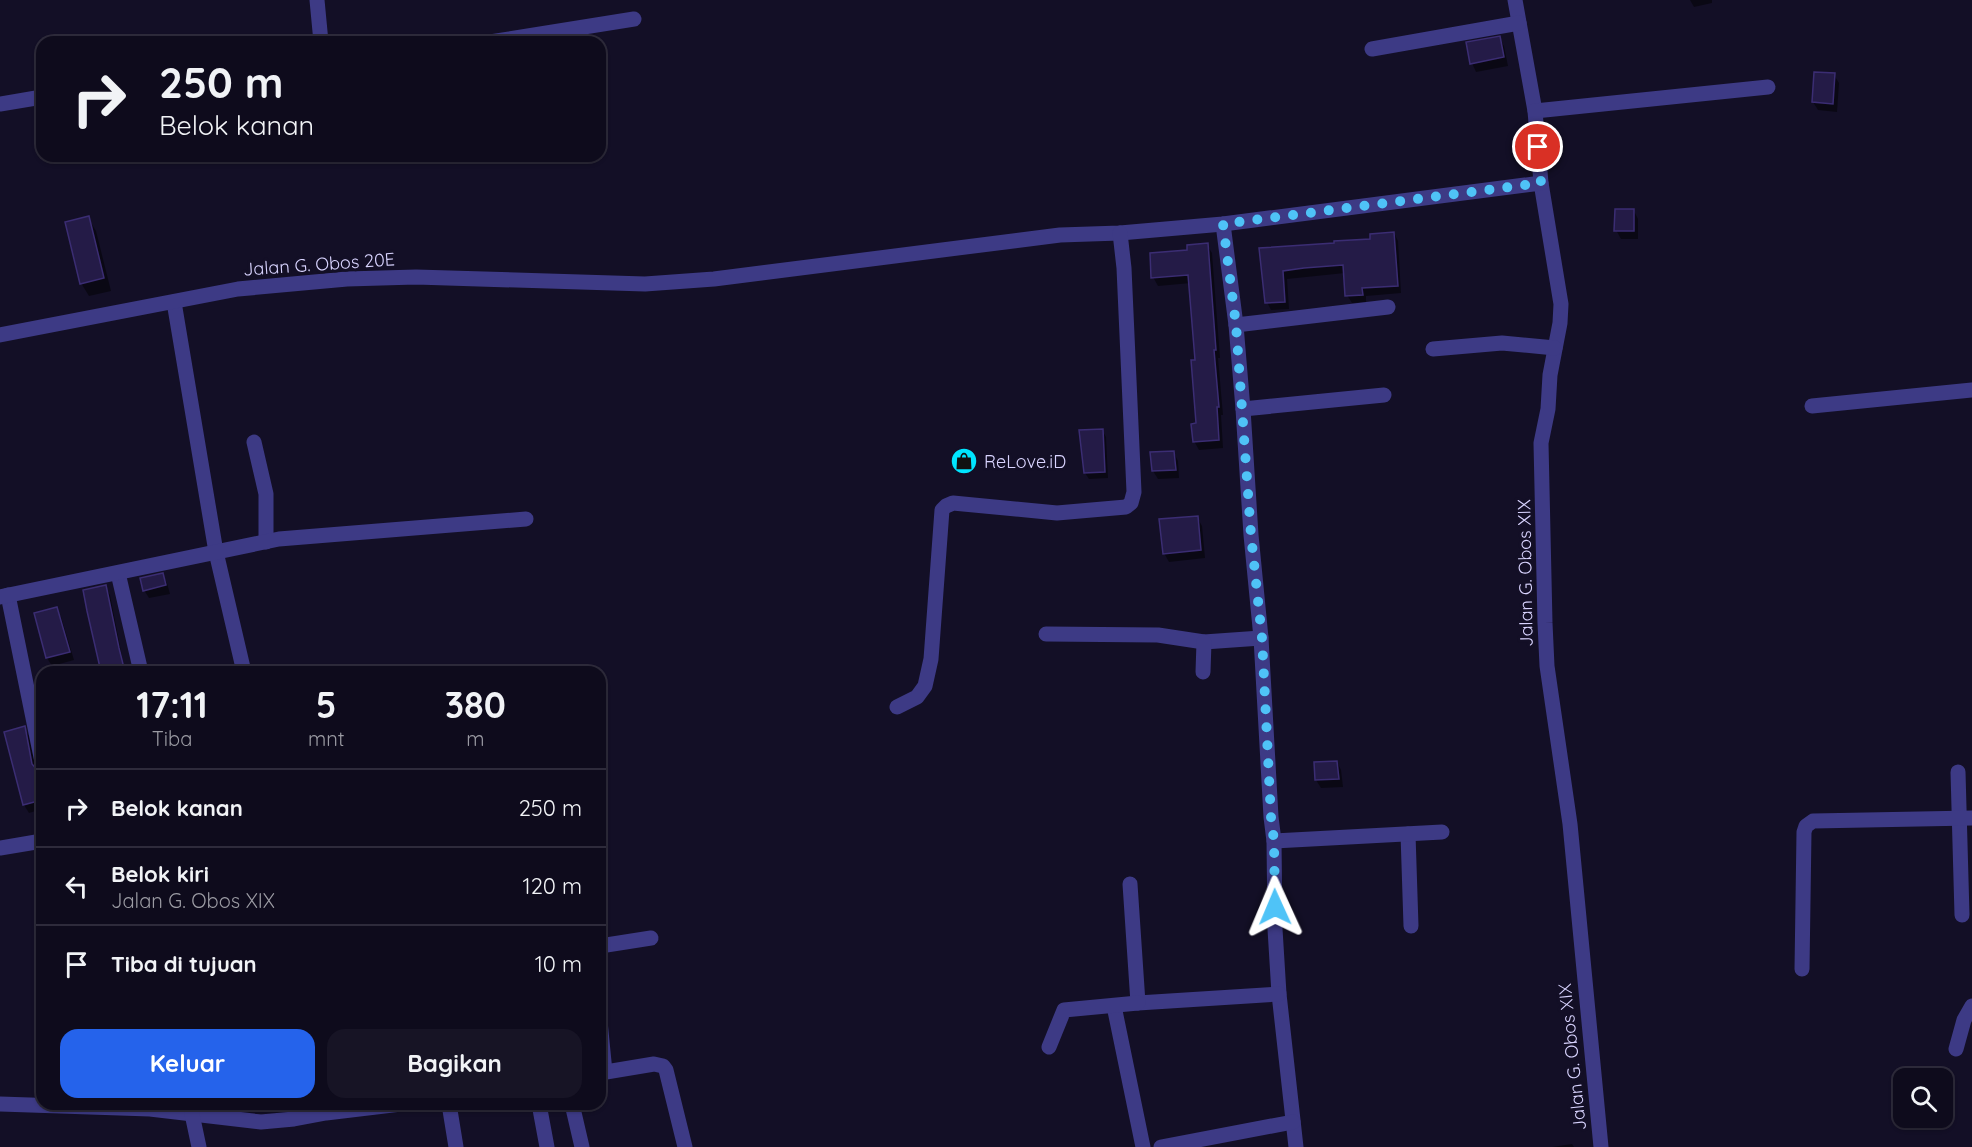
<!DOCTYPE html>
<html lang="id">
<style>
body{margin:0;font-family:Quicksand,sans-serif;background:#171425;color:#f1f3f6;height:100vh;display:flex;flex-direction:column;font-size:22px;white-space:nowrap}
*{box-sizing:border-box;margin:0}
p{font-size:20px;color:#9b9ba3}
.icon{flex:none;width:33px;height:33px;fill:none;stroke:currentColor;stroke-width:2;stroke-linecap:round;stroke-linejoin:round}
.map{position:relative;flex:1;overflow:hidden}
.sheet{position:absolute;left:36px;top:666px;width:570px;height:444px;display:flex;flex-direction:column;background:#0e0b1c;border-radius:18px;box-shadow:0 2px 4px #0004,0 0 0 2px #2e2b3b}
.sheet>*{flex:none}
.guide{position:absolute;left:36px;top:36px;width:570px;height:126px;border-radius:18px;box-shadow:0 2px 4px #0004,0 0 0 2px #2e2b3b;background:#0e0b1c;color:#f1f3f6;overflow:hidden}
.buttons{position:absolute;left:1893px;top:1068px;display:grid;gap:12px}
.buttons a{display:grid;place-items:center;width:60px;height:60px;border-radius:12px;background:#0e0b1c;box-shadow:0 2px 4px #0004,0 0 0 2px #2e2b3b;font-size:30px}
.pin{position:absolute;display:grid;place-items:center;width:51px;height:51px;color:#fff;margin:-26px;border:3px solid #fff;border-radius:50%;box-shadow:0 2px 6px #0007}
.me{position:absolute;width:66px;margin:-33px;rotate:359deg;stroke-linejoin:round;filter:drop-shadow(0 0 4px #0008)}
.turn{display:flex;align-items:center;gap:21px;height:126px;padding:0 24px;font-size:27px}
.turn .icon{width:78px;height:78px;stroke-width:2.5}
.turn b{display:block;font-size:42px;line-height:51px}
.eta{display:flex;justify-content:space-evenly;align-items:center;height:102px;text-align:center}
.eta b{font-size:36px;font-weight:700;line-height:42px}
.action{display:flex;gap:12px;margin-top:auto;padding:12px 24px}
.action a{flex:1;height:69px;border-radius:18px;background:#2563eb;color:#fff;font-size:24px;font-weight:700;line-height:69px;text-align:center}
.action a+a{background:#171425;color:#f1f3f6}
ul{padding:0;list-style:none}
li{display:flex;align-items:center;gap:18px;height:78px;padding:0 24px;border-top:2px solid #2e2b3b}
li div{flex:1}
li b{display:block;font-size:22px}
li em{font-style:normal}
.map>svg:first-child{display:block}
</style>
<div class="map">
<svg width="1972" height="1147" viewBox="0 0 1972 1147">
<rect width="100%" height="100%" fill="#130f26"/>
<!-- shadow -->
<g fill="#0007">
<path d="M1690,0H1712V3L1694,7Z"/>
<path d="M1499,38L1504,46L1508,66L1476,72L1472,63Z"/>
<path d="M1834,75L1839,83L1837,112L1818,110L1813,102Z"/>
<path d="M1634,211L1638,219V239H1621L1616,230Z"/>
<path d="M88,218L96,231L111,291L89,296L81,283Z"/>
<path d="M1394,233L1398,241L1401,293L1366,296V302L1352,303L1347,295L1345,273L1287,279L1289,309L1271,310L1267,302L1261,249L1372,240Z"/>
<path d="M1207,245L1212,253L1220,358H1218L1223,415H1221L1223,448L1199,450L1194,441L1198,425L1196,361L1191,283L1158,286L1153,277L1189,252Z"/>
<path d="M1102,430L1106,437L1108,478L1089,479L1085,473Z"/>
<path d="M1174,453L1178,461L1179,478L1158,479L1153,471Z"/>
<path d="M1197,517L1202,526L1205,558L1169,562L1164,553Z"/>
<path d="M162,575L167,583L170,594L149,598L144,590Z"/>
<path d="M105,587L110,595L125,672H103Z"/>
<path d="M56,609L61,617L74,660L52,666L47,658L35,614Z"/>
<path d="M24,728L29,736L36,770L42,780V809L29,813L24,805Z"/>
<path d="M1337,762L1341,770L1343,787L1321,788L1316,780L1315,763Z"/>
<path d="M1572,1144L1574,1147H1552Z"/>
</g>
<!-- building -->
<g fill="#241b47" stroke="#3b2d73" stroke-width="1.5">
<path d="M1500,36L1504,57L1470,64L1466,42Z"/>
<path d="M1814,72L1835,73L1833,104L1812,102Z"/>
<path d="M1615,209H1634V231H1614Z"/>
<path d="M89,216L104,278L80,284L65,222Z"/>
<path d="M1394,232L1398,286L1362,288L1363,295L1345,296L1343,265L1304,268L1283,271L1285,302L1265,303L1259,248L1334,243V241L1370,239V234Z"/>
<path d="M1208,243L1216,350H1214L1219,407H1217L1219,440L1193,442L1191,424L1196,423L1191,360H1195L1188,275L1151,278L1150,253L1187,250V245Z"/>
<path d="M1103,429L1105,472L1084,473L1079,430Z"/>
<path d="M1174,451L1176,470L1152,471L1150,452Z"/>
<path d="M1198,516L1201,550L1163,554L1159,519Z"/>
<path d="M163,573L166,585L143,591L140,578Z"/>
<path d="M106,585L119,648L125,672H101L87,611L83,590Z"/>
<path d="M57,607L70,652L46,658L34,613Z"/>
<path d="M25,726L32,764L38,771L42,783V800L23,805L4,732Z"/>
<path d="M1337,761L1339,779L1315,780L1314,762Z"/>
</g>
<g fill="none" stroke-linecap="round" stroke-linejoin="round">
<!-- street -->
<g stroke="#3d3a85" stroke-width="15">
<path d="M317,0L321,42"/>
<path d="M1515,0L1535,111L1541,183L1561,304L1560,323L1550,375L1548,409L1541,443L1545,623L1547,666L1570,824L1601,1147"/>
<path d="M490,42L634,19"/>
<path d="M1372,49L1519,23"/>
<path d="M0,104L42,97"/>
<path d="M1535,111L1768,87"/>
<path d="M1223,224L1236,325L1243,409L1251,535L1261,638L1271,817L1274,841L1275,929L1279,994L1296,1147"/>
<path d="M174,302L216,552L244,672"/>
<path d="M1236,325L1388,307"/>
<path d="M0,335L238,289L347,279L416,277L645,284L714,279L1060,235L1120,233L1223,224L1541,183"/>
<path d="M1433,349L1502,343L1555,348"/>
<path d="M1812,406L1972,390"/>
<path d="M1243,409L1384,395"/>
<path d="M254,442L266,494V542"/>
<path d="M118,573L141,672"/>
<path d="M8,595L42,762"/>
<path d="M0,597L279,539L526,519"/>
<path d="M1046,634L1158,635L1204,642L1261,638"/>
<path d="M1203,672L1204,642"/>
<path d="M897,707L917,697L925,686L931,659L942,510L946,506L953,503L1057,513L1126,507L1131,503L1134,492L1124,268L1120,233"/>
<path d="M1958,772L1962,915"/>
<path d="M1408,834L1411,926"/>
<path d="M1274,841L1442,832"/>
<path d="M0,848L42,841"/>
<path d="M1130,884L1138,1003L1279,994"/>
<path d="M600,946L651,938"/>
<path d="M1802,969L1804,832L1806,826L1813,821L1972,818"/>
<path d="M1114,1006L1143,1147"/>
<path d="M600,1021L605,1072"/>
<path d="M1049,1047L1064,1010L1138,1003"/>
<path d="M1956,1049L1964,1020L1972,1006"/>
<path d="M600,1073L654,1064L663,1066L666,1070L685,1147"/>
<path d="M0,1104L150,1109L261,1122L294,1119L326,1113L401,1104"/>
<path d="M449,1104L456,1147"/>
<path d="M539,1104L547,1147"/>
<path d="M572,1104L582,1147"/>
<path d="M192,1114L199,1147"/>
<path d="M1161,1147L1293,1122"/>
</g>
</g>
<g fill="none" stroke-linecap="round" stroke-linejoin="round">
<!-- route -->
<path stroke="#4fc3f7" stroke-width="10" stroke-dasharray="0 18" d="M1275,907L1274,841L1271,817L1262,638L1251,535L1236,325L1223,224L1541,183L1538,147"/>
</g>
<!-- icons -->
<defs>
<symbol id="shop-disc" viewBox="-11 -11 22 22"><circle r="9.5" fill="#00e5ff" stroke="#130f26"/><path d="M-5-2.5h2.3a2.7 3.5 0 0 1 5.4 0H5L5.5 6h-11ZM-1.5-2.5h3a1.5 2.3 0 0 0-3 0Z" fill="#111"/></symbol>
</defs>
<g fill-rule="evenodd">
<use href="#shop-disc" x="949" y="446" width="30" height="30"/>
</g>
<g text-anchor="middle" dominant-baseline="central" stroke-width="6" stroke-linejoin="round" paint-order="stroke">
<!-- street labels -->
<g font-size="18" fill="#d9d4ff" stroke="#130f26">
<text transform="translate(319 264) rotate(-4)">Jalan G. Obos 20E</text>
<text transform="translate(1525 573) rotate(-91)">Jalan G. Obos XIX</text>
<text transform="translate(1572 1057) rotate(-96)">Jalan G. Obos XIX</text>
</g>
<!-- poi labels -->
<g font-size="18" fill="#d9d4ff" stroke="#130f26" text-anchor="start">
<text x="984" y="461">ReLove.iD</text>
</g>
</g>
</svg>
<div class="buttons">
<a><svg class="icon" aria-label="search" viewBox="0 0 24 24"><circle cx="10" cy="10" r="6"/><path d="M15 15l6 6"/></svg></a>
</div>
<div class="pin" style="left:1538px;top:147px;background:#d93025"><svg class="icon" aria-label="arrive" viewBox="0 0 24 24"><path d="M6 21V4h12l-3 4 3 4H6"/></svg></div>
<svg class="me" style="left:1275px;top:907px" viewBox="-20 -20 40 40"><path d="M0-17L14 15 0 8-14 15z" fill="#4fc3f7" stroke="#fff" stroke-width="4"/></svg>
<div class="guide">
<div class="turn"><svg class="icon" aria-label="right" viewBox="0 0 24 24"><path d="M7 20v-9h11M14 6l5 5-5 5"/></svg><div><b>250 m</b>Belok kanan</div></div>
</div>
<section class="sheet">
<div class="eta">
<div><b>17:11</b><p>Tiba</p></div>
<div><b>5</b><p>mnt</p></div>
<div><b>380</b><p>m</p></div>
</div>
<ul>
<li><svg class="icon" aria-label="right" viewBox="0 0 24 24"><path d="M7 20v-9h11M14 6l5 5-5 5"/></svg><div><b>Belok kanan</b></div><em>250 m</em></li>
<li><svg class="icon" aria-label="left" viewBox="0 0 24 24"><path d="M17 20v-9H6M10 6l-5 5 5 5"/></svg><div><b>Belok kiri</b><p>Jalan G. Obos XIX</p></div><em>120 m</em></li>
<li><svg class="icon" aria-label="arrive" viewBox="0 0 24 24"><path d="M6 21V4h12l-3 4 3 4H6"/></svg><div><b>Tiba di tujuan</b></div><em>10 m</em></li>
</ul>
<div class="action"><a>Keluar</a><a>Bagikan</a></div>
</section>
</div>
